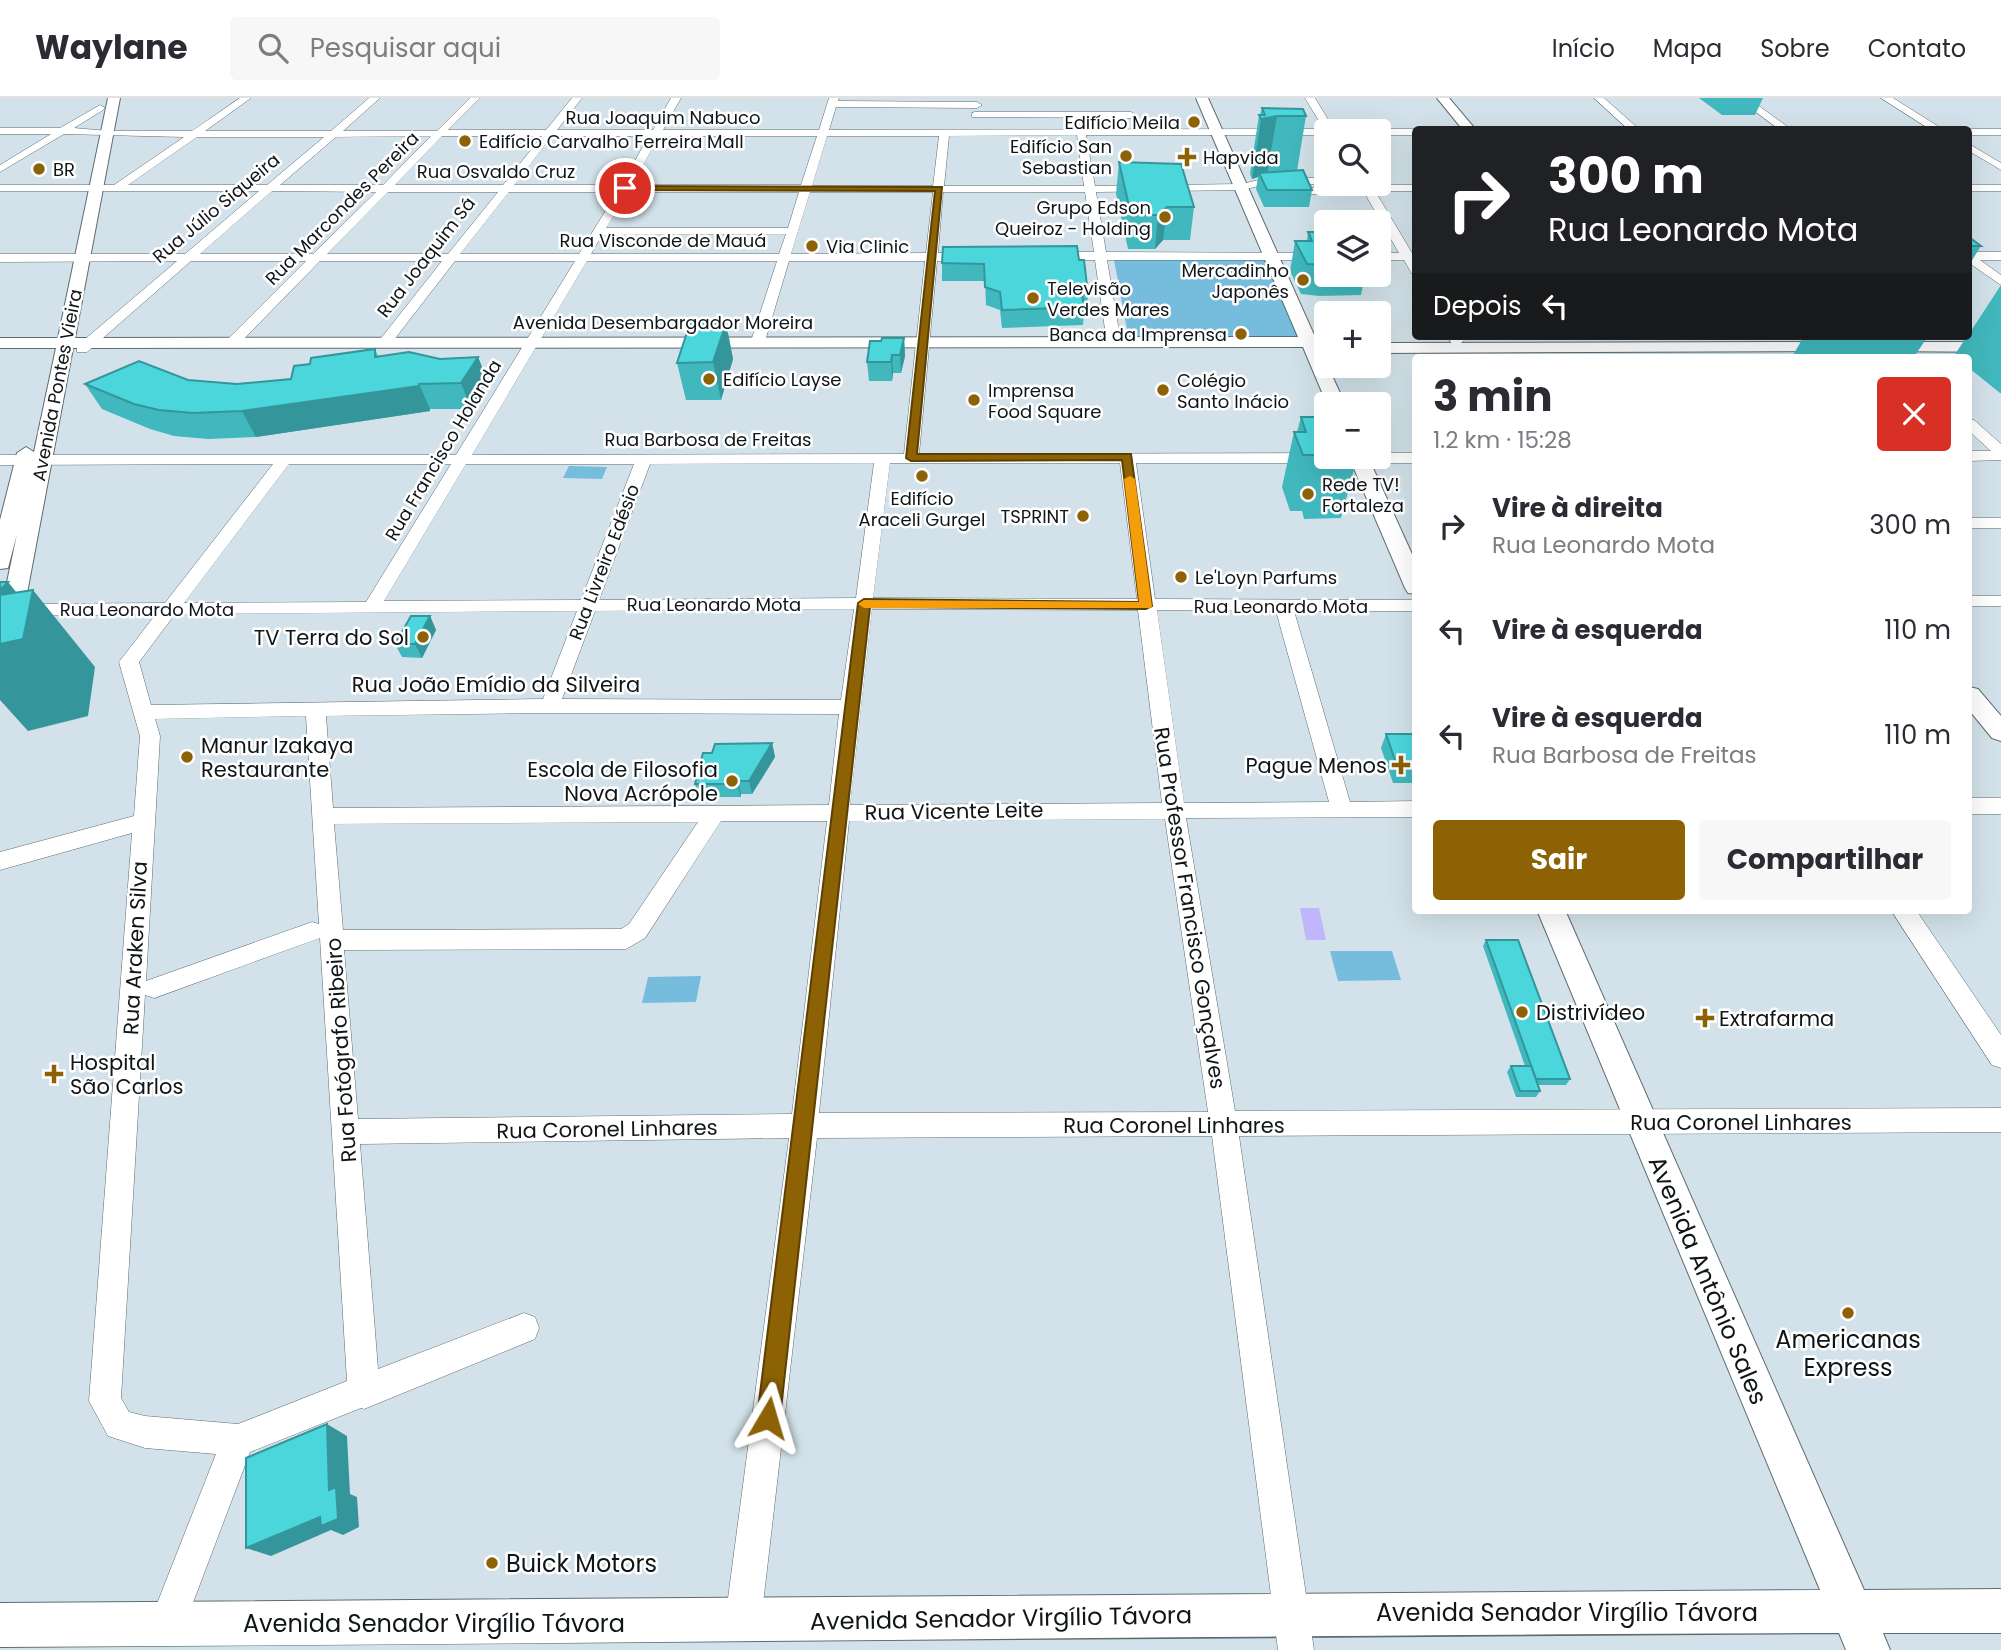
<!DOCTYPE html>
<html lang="pt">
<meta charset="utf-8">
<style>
body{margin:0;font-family:Poppins,sans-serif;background:#f7f7f7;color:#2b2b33;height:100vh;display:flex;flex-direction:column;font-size:26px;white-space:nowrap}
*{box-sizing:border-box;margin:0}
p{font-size:23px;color:#7c7c81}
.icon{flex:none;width:38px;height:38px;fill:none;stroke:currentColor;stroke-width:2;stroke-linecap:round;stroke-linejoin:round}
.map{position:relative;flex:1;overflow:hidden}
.panel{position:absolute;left:1412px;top:256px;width:560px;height:560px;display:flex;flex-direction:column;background:#fff;border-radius:7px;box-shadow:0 7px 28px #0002}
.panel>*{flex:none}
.hud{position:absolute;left:1412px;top:28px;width:560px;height:214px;border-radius:7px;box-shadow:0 7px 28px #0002;background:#202124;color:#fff;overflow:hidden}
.controls{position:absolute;left:1314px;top:21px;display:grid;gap:14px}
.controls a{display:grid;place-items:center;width:77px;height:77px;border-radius:7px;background:#fff;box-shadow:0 7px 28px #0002;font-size:35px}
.pin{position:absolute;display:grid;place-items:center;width:60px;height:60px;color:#fff;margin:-30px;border:4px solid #fff;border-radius:50%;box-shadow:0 2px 7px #0007}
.me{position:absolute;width:77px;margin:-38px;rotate:7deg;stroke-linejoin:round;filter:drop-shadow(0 0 5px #0008)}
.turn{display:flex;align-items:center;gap:24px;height:147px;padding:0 21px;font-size:32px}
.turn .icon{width:91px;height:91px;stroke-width:2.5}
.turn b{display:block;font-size:49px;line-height:60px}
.then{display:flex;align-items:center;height:66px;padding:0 21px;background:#0003;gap:14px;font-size:26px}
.round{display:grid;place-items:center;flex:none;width:74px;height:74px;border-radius:7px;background:#f7f7f7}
.headline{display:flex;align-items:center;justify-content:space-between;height:119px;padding:0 21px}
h1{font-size:42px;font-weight:700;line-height:52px}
.primary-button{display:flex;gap:14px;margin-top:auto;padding:14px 21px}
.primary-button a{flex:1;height:80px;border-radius:7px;background:#8c6205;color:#fff;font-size:28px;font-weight:700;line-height:80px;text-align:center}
.primary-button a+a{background:#f7f7f7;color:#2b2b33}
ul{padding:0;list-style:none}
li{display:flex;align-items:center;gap:21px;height:105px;padding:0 21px}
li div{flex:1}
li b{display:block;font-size:26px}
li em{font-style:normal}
header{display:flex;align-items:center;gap:42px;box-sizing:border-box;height:98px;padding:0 35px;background:#fff;border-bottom:2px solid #e1e1e2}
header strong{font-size:33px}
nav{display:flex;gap:38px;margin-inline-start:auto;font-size:24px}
.search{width:490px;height:63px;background:#f7f7f7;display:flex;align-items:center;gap:18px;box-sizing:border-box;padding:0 24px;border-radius:7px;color:#7c7c81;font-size:26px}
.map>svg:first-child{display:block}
</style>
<header>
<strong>Waylane</strong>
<div class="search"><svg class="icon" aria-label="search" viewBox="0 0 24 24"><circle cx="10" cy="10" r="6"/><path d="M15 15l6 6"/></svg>Pesquisar aqui</div>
<nav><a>Início</a><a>Mapa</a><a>Sobre</a><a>Contato</a></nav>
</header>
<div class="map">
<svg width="2001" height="1552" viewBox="0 0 2001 1552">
<rect width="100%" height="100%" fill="#d3e2ea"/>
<!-- green -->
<g fill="#75bcdd">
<path d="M1268,161L1301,241L1129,242L1114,162Z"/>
<path d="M569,368L607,369L602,381L563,380Z"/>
<path d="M1330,853H1392L1401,882L1338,883Z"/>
<path d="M701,878L696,904L642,905L648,879Z"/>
</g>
<!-- water -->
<path fill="#bfb7fa" d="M1300,810H1319L1326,842H1306Z"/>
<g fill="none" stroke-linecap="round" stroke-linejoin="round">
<defs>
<g id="minor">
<path d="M240,0H251L205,33H331L369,0H380L343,33H437L470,0H480L448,32H546L572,0H582L557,32H653L671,0H681L663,32H819L829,0H839L838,3L977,4L982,7L977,10L836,9L829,32L1324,31L1305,0H1315L1335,33H1326V37H1086L1095,88L1242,86L1267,80H1326L1328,86H1267L1242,92L1096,94L1106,154L1326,155V162H1107L1121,245L1119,248L1114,249L1107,245L1095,162H1050L1044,158L1050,154H1094L1085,94H943L938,155H973L979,159L973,163H937L919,356L1326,355V359H1379V355H1416V365H1136L1155,501L1416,502V513H1294L1350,704L1416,703V719L1186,720L1235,1013L2001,1010V1034L1239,1038L1314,1552H1278L1212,1038L817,1040L761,1523L756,1536L743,1541L730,1536L725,1523L789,1040L360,1046L378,1271L524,1215L535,1219L539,1230L535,1241L364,1311L361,1310L250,1354L180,1539L167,1544L154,1539L149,1526L216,1356L145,1350L108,1338L89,1303L132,735L0,772V754L134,718L140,638L119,564L156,516L19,518L10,512L19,506L165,505L273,366L0,367V357H456L575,163H455L390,247L385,248L378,244L442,163H320L238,247L233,248L226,244L228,241L306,163H191L87,254H77V248L177,163L0,164V156H185L259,93H0V87H114L184,39L64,36L0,74V67L51,36H0V30H60L100,7L105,10L103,12L74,30L108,33H192ZM1077,37L1084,88H944L949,38ZM431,38L383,87H280L336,39ZM442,38H542L503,87H395ZM552,38H649L621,87H514ZM659,38H817L801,87H632ZM827,38H939L933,88H812ZM197,39H324L267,87H128ZM272,93L376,94L313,156H200ZM388,94H498L448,156H327ZM509,94H617L579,156H460ZM628,94H799L788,130H606ZM810,94H933L926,155L791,156ZM786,136L779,156H591L602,137ZM587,163H777L751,243L758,247L765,243L789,163H925L904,356L472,357ZM874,365L856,500L599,502L650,366ZM890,365H1120L1137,501L873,500ZM289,366H451L366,504L184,505ZM466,366H634L581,502L384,503ZM854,511L841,602L562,601L595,513ZM872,511L1138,512L1162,705L850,707ZM1157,512L1276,513L1329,704L1184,705ZM577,513L543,601L151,607L139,564L175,516ZM550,615L839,616L829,707L333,710L326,618ZM306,618L319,826L312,824L146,883L160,638L155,621ZM1165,721L1208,1014L819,1015L849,723ZM721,723H827L792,1016L358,1021L344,852L626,851L645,840ZM698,724L629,826L621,831L343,832L334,726ZM320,840L347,1283L238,1326L145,1318L129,1314L121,1300L145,897L154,900Z"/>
<path d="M1594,0H1604L1640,32H1629Z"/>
<path d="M1737,0H1748L1792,32H1780Z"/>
<path d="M1881,0H1893L1944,32H1931Z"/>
<path d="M975,14H1131L1136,17L1131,20L972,19V15Z"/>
<path d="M1379,31H1416L1418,32L1416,37H1379V33H1375Z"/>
<rect x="1969" y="31" width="32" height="6"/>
<path d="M1969,46L2001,65V72L1969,53Z"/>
<path d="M1333,86L1416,87V93H1375L1412,155H1416V177L1412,176L1404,162H1379V154L1399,155L1364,94L1359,97L1309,96L1304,93L1309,90H1340Z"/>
<rect x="1969" y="87" width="32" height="6"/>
<path d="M1969,154H2001V162H1980L2001,177V187L1969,165Z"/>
<path d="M1447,238H1461L1464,243L1457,247L1452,246Z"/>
<path d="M1969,321L1974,322L2001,346V362L1969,363V353H1991L1969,333Z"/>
<rect x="1969" y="420" width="32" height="10"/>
<rect x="1969" y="498" width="32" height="10"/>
<rect x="1969" y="700" width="32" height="16"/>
<path d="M1891,812H1916L2001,937V970L1992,967Z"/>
</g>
<g id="major">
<path d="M108,0H120L75,240L1298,239L1196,0H1208L1315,239H1326V249H1319L1345,306H1327L1303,249L73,250L12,575L8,580L0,583V518L17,436L8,470L0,471V422L17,355L26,349L34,354L56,250H0V240H58Z"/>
<path d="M1437,0H1449L1476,32H1463Z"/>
<path d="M1834,244L1840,245L1842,249L1840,253L1379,255V245Z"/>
<path d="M1885,244H2001V254L1879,253L1877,249L1879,245Z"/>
<path d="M1349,359H1368L1416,465V496L1408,495L1405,490Z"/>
<path d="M1969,589L1978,591L2001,618V643L1992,640L1969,612Z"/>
<path d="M1537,812H1565L1864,1492L2001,1491V1535H1883L1890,1552H1846L1839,1535C1226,1537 613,1546 0,1549V1505L1820,1492Z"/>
</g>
</defs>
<!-- minor casing -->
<use href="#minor" stroke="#5d6b71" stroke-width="1"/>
<!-- major casing -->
<use href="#major" stroke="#5d6b71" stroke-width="2"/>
<!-- minor -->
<use href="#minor" fill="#fff" fill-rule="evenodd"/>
<!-- major -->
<use href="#major" fill="#fff" fill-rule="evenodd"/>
</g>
<!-- wall -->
<g fill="#40b8bd">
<path d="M1699,0H1763L1755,17H1722Z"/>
<path d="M1262,10L1306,18L1297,73L1312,92L1309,109H1264L1256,91L1258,79L1252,81L1250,76L1259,17H1260Z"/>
<path d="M1119,64L1194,109L1190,142H1163L1155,151H1128L1116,96Z"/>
<path d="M1308,134H1326V177H1365L1361,197L1319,198L1301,196L1290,173L1295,143H1307Z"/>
<path d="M1969,139L1981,148L1969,167Z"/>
<path d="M1079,162L1088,196L1087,214H1084L1083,227L1002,230L1000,212L986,207L985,183H942V165Z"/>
<path d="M2001,187V295H2000L1969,270V259H1956L1954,258L1967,238H1969V236Z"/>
<path d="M726,225L733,261L721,302H686L677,265Z"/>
<path d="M1804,238H1928L1914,259H1792Z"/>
<path d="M904,240L905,258L901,275H893L892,283H869L867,264L881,243Z"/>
<path d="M375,251L378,258L440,261L478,259L488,284L471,311H430V313L256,339L208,341L174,338L150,331L102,311L85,286H237L291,281L310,266Z"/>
<path d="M1301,319L1356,364L1341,420L1304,421L1302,413H1290L1282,389L1294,334H1297Z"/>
<path d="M430,518L436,532L422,560L402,559L395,546Z"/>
<path d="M1386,636H1416V685H1393L1381,650Z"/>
<path d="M772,645L775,659L752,696H741V699H699L695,686L712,655Z"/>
<path d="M1486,842L1570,981L1566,987H1538L1540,993L1536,999H1516L1507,974L1511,968H1525L1483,848Z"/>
</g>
<!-- shaded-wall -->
<g fill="#34969a">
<path d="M1277,18L1267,77L1259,75L1258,79L1252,81L1261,21Z"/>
<path d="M1167,109L1163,142L1155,151L1158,117Z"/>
<path d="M726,225L733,261L721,302L713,264Z"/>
<path d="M904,240L905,258L901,275L900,257Z"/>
<path d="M892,257L893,275L892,283L891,264Z"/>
<path d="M478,259L488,284L471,311L461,285Z"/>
<path d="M419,286L430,311V313L256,339L242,313Z"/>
<path d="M8,484L29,510L33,492L95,569L88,618L28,633L0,602V492Z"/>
<path d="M430,518L436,532L422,560L415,546Z"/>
<path d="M772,645L775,659L752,696L749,683Z"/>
<path d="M738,683L741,696V699L737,686Z"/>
<path d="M327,1326L347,1338L350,1396L357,1399L359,1429L343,1437L331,1432L271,1458L246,1450Z"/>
</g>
<!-- building -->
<g fill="#4bd6dc" stroke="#34969a" stroke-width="2">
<path d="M1262,10L1303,11L1306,18H1277L1261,21L1259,17H1265Z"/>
<path d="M1119,64L1181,66L1194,109H1167L1158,117H1131Z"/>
<path d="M1303,72L1312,92H1267L1259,75Z"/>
<path d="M1308,134H1326V167L1307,166L1295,143H1312Z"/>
<path d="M1969,139L1981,148H1969Z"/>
<path d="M1077,148L1079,162H1084L1088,196H1082L1084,209L1002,212L1000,194L985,189L984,166L942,165L943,149Z"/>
<path d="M690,225H726L713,264L677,265Z"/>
<path d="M882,240H904L900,257H892L891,264H867L870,243H881Z"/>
<path d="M375,251V259L409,254L440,261L478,259L461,285L419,286V288L242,313L193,315L159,312L134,306L85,286L139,263L188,282L237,286L291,281L294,268L310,266L311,260Z"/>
<path d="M1301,319H1326V359H1354L1356,364H1317L1315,357H1303L1294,334H1306Z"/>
<path d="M0,484H8L0,492Z"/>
<path d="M33,492L23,541L0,546V497Z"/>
<path d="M411,518H430L415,546H395Z"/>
<path d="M1386,636H1416V671H1398Z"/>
<path d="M772,645L749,683H738L737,686H695L703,655H712L715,646Z"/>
<path d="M1486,842H1518L1570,981H1536Z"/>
<path d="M1511,968H1531L1540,993H1520Z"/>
<path d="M327,1326L329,1392L336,1389L338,1421L321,1428L320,1419L246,1450V1360Z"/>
</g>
<!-- route -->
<path fill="#8c6205" stroke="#5b4003" stroke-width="2" d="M625,88L942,89L917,356H1131L1152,508L1146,511L870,509L780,1320L776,1328L768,1331L760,1328L757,1320L858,505L864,501L1139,504L1122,362L911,363L906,360L935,93L622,92Z"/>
<!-- slow -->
<path fill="#f59e0b" d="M1130,378L1135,381L1152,508L1150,510H864L858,506L864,502L1139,504L1124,381Z"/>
<!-- markers -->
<g fill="#8c6205" stroke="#fff" stroke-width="2.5">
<circle cx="1194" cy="24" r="7"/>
<circle cx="465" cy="43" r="7"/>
<circle cx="1126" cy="58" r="7"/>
<path d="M1183.5 48.5h7v7h7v7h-7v7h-7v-7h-7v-7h7z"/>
<circle cx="39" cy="71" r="7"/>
<circle cx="1165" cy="119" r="7"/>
<circle cx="812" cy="148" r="7"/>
<circle cx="1303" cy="182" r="7"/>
<circle cx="1033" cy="200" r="7"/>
<circle cx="1241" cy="236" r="7"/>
<circle cx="709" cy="281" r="7"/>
<circle cx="1163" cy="292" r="7"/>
<circle cx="974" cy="302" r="7"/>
<circle cx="922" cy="378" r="7"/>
<circle cx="1308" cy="396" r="7"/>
<circle cx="1083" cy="418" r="7"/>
<circle cx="1181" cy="479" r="7"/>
<circle cx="423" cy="539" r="7"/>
<circle cx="187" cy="659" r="7"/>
<path d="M1397.5 656.5h7v7h7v7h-7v7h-7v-7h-7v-7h7z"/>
<circle cx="732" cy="683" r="7"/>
<circle cx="1522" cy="914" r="7"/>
<path d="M1701.5 909.5h7v7h7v7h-7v7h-7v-7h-7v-7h7z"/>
<path d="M50.5 965.5h7v7h7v7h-7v7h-7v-7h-7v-7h7z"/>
<circle cx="1848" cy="1215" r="7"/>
<circle cx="492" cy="1465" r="7"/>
</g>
<g text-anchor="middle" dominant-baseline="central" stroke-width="5" stroke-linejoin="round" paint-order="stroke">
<!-- far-street labels -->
<g font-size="18" fill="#101517" stroke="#fff">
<text x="663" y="19">Rua Joaquim Nabuco</text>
<text x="496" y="73">Rua Osvaldo Cruz</text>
<text transform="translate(216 110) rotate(-40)">Rua Júlio Siqueira</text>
<text transform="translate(342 110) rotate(-45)">Rua Marcondes Pereira</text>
<text x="663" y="142">Rua Visconde de Mauá</text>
<text transform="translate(426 159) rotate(-52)">Rua Joaquim Sá</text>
<text x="663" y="224">Avenida Desembargador Moreira</text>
<text transform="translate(57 287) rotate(-79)">Avenida Pontes Vieira</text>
<text x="708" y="341">Rua Barbosa de Freitas</text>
<text transform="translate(443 352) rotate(-59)">Rua Francisco Holanda</text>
<text transform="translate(604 464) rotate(-69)">Rua Livreiro Edésio</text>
<text x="714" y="506">Rua Leonardo Mota</text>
<text x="1281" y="508">Rua Leonardo Mota</text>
<text x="147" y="511">Rua Leonardo Mota</text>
</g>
<!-- far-poi labels -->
<g font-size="18" fill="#101517" stroke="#fff" text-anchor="start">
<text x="1180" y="24" text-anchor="end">Edifício Meila</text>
<text x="479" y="43">Edifício Carvalho Ferreira Mall</text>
<text x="1112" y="48" text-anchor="end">Edifício San<tspan x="1112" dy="21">Sebastian</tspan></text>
<text x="1203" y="59">Hapvida</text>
<text x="53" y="71">BR</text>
<text x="1151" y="109" text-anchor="end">Grupo Edson<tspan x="1151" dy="21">Queiroz - Holding</tspan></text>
<text x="826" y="148">Via Clinic</text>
<text x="1289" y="172" text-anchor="end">Mercadinho<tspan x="1289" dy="21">Japonês</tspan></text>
<text x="1047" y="190">Televisão<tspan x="1047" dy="21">Verdes Mares</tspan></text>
<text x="1227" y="236" text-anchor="end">Banca da Imprensa</text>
<text x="723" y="281">Edifício Layse</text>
<text x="1177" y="282">Colégio<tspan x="1177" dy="21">Santo Inácio</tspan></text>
<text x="988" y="292">Imprensa<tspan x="988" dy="21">Food Square</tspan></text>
<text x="1322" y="386">Rede TV!<tspan x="1322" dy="21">Fortaleza</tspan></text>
<text x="922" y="400" text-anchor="middle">Edifício<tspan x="922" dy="21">Araceli Gurgel</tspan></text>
<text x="1069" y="418" text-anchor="end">TSPRINT</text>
<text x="1195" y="479">Le'Loyn Parfums</text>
</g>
<!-- poi labels -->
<g font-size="21" fill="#101517" stroke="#fff" text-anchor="start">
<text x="409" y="539" text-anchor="end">TV Terra do Sol</text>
<text x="201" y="647">Manur Izakaya<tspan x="201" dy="24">Restaurante</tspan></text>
<text x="1387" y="667" text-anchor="end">Pague Menos</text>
<text x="718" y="671" text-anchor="end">Escola de Filosofia<tspan x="718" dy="24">Nova Acrópole</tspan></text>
<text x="1536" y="914">Distrivídeo</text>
<text x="1719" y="920">Extrafarma</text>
<text x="70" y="964">Hospital<tspan x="70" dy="24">São Carlos</tspan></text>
</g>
<!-- street labels -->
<g font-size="21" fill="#101517" stroke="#fff">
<text x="496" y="586">Rua João Emídio da Silveira</text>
<text transform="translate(954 713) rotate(-1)">Rua Vicente Leite</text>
<text transform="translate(1190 810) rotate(81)">Rua Professor Francisco Gonçalves</text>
<text transform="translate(135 850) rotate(-87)">Rua Araken Silva</text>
<text transform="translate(341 952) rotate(-94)">Rua Fotógrafo Ribeiro</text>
<text x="1741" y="1024">Rua Coronel Linhares</text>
<text x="1174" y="1027">Rua Coronel Linhares</text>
<text transform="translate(607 1031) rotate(-1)">Rua Coronel Linhares</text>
</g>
<!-- near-street labels -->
<g font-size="24" fill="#101517" stroke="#fff">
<text transform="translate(1708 1182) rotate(67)">Avenida Antônio Sales</text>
<text x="1567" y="1514">Avenida Senador Virgílio Távora</text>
<text transform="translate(1001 1520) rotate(-1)">Avenida Senador Virgílio Távora</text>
<text x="434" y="1525">Avenida Senador Virgílio Távora</text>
</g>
<!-- near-poi labels -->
<g font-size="24" fill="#101517" stroke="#fff">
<text x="1848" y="1241">Americanas<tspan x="1848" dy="28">Express</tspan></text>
<text x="506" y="1465" text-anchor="start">Buick Motors</text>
</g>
</g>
</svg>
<div class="controls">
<a><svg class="icon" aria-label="search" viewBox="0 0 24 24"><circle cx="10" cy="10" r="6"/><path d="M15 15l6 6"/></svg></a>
<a><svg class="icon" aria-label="layers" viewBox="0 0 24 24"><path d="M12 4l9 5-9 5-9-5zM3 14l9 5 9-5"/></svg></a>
<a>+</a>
<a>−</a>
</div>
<div class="pin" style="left:625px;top:90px;background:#d93025"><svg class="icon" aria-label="arrive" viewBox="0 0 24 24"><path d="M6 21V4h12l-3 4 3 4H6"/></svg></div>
<svg class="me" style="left:768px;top:1320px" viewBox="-20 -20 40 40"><path d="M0-17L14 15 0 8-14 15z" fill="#8c6205" stroke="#fff" stroke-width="4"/></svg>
<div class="hud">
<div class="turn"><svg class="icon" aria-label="right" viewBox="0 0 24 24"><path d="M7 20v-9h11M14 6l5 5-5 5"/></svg><div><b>300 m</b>Rua Leonardo Mota</div></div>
<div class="then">Depois<svg class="icon" aria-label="left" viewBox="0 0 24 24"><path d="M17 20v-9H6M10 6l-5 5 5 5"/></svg></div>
</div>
<section class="panel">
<div class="headline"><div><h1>3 min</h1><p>1.2 km · 15:28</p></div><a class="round" style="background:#d93025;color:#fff"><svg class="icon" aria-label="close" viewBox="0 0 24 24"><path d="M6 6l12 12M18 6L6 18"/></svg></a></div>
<ul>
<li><svg class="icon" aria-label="right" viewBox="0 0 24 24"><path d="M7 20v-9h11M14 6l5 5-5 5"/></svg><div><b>Vire à direita</b><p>Rua Leonardo Mota</p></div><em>300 m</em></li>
<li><svg class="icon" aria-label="left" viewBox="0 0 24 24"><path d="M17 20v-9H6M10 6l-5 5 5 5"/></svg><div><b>Vire à esquerda</b></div><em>110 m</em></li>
<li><svg class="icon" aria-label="left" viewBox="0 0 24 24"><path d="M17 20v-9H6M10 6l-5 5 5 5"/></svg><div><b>Vire à esquerda</b><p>Rua Barbosa de Freitas</p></div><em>110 m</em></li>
</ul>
<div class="primary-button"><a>Sair</a><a>Compartilhar</a></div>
</section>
</div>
